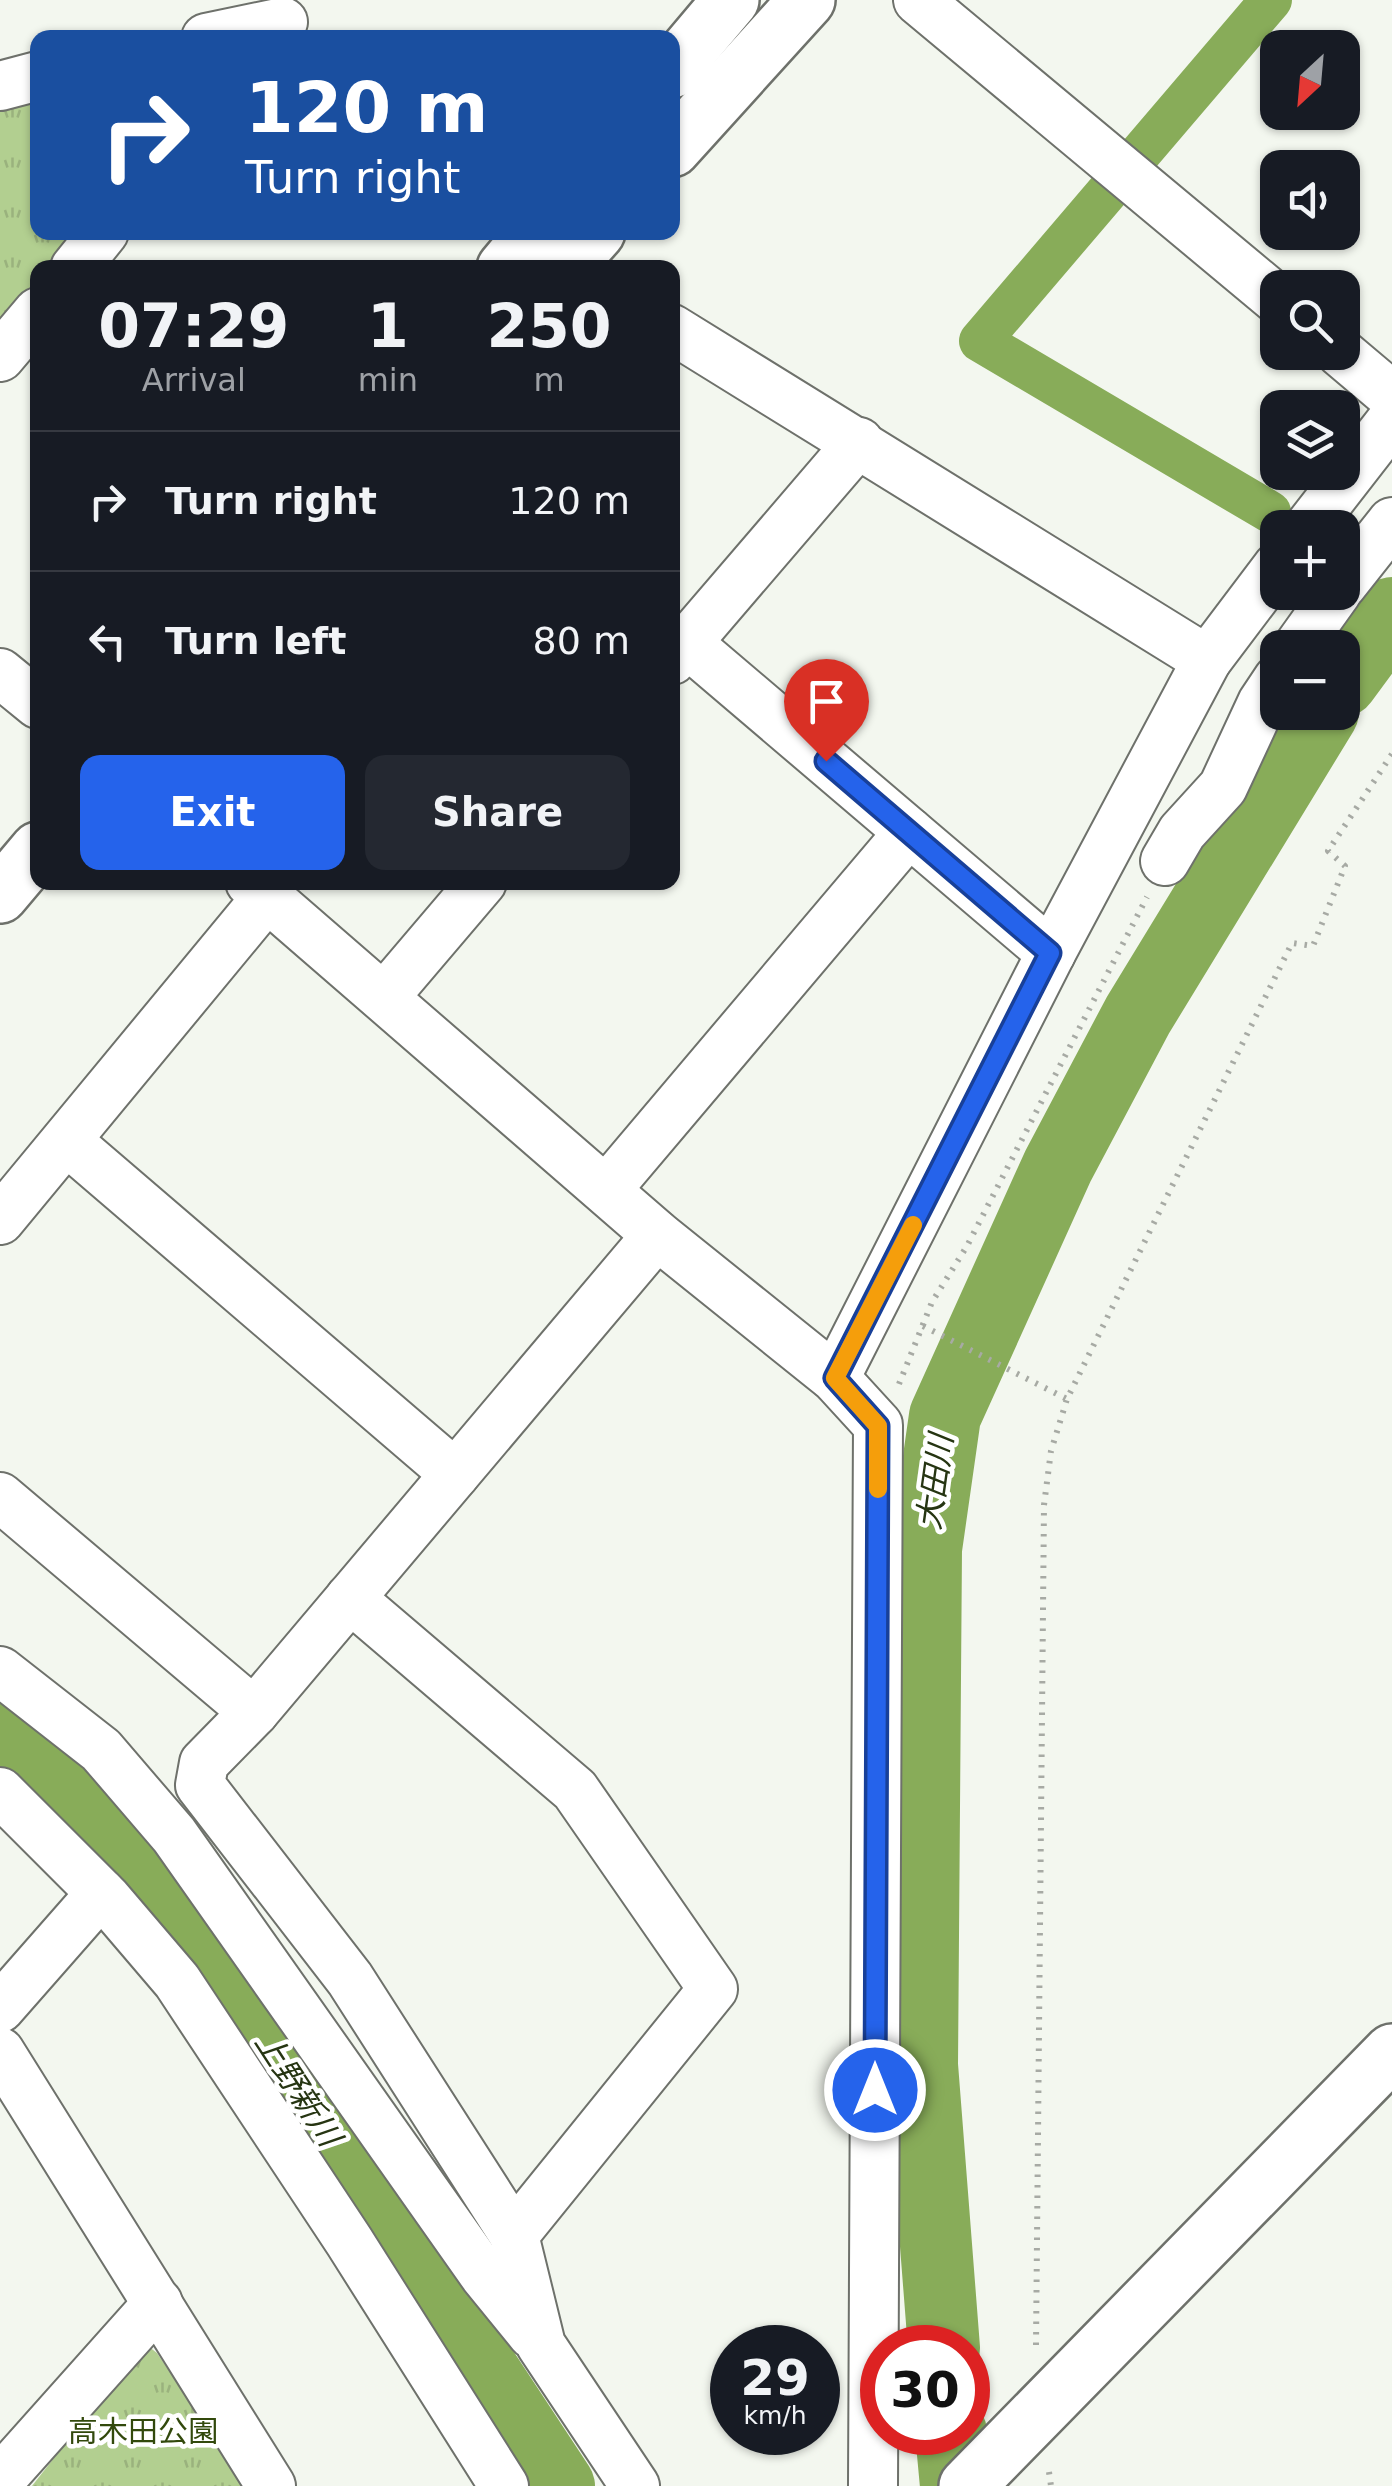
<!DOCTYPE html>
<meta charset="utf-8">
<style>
body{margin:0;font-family:"DejaVu Sans","Noto Sans JP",sans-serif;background:#242831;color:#f1f3f6;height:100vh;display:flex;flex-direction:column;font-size:38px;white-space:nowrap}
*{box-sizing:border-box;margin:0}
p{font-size:32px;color:#9ea1a6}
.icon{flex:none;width:55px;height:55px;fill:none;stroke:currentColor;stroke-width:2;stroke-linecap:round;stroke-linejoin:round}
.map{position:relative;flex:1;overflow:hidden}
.sheet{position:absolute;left:30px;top:260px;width:650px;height:630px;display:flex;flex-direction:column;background:#171b24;border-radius:20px;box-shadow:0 2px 8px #0004}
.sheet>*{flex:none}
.guide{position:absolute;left:30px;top:30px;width:650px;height:210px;border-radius:20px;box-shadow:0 2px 8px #0004;background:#1a4fa0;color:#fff;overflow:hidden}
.needle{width:65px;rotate:206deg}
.tools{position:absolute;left:1260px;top:30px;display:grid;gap:20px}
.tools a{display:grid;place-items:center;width:100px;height:100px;border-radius:20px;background:#171b24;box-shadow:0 2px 8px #0004;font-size:50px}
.speed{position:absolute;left:710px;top:2325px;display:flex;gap:20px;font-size:50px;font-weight:700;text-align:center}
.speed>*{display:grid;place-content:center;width:130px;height:130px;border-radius:50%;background:#171b24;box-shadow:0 2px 8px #0004;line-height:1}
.speed small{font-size:25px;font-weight:400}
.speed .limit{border:15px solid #d22;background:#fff;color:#111}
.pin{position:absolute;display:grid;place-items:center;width:85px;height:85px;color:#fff;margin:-102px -42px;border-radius:50% 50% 50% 0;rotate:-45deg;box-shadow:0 0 10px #0007}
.pin .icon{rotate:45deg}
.me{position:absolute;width:110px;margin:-55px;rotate:0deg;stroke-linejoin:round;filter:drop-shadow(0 0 8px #0008)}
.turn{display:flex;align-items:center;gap:35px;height:210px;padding:0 50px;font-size:45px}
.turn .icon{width:130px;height:130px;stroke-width:2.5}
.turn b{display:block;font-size:70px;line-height:85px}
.eta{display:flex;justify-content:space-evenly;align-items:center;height:170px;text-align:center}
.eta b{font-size:60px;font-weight:800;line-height:70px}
.button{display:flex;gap:20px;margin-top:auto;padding:20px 50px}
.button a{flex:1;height:115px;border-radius:20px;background:#2563eb;color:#fff;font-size:40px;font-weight:800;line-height:115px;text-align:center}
.button a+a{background:#242831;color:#f1f3f6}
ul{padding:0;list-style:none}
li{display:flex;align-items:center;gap:30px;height:140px;padding:0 50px;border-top:2px solid #363941}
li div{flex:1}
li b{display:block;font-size:38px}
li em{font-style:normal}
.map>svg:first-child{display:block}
</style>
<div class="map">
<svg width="1392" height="2486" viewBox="0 0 1392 2486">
<defs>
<pattern id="grass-tufts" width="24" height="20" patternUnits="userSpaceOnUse" patternTransform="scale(2.5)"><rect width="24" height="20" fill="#b2cf90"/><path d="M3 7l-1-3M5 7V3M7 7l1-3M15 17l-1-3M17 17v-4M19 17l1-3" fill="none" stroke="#9ab27d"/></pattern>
</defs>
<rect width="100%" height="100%" fill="#f3f7ef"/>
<!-- grass -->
<g fill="url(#grass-tufts)">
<path d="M37,99L38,232L84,233L54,267L38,268L37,288L0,333V108Z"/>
<path d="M144,2343L157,2353L247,2486H32Z"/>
</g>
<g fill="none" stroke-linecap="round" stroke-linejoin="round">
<!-- canal -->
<path stroke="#88ac59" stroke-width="42" d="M1270,512L980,341L1271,0"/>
<!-- river -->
<g stroke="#88ac59" stroke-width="72">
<path d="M1342,681L1392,613"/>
<path d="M0,1722L162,1883L559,2486"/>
<path d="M944,2348L922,2065L926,1549L945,1416L1058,1166L1138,1015L1323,712"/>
<path d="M951,2432L956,2486"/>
</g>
<defs>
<g id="minor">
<path d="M918,0L1278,300"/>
<path d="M206,38L283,22"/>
<path d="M0,86L38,76"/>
<path d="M75,268L104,232"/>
<path d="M672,329L1207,660"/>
<path d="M1340,352L1392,396"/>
<path d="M0,357L38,312"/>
<path d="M1308,528L1392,420"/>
<path d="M1342,585L1392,522"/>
<path d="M687,643L1051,953"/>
<path d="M1297,648L1337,592"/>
<path d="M672,660L859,442"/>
<path d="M0,673L38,704"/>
<path d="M1165,861L1182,832L1223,787L1262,703L1278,679"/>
<path d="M250,882L657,1235L835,1378L878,1425L873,2486"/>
<path d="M385,996L482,882"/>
<path d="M68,1142L455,1474"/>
<path d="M607,1189L909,832"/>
<path d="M0,1220L267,897"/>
<path d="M835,1378L1051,953L1207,660L1278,566"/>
<path d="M0,1497L254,1712"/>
<path d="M350,1598L575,1790L713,1989L514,2235"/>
<path d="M0,1671L101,1750L174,1835L484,2275L532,2334"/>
<path d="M0,1792L107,1899L177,1981L349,2241L504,2486"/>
<path d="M0,2008L101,1893"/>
<path d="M0,2052L271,2486"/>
<path d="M0,2480L158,2303"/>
<path d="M635,2486L541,2345L514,2235L350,1979L200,1785L204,1763L254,1712L657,1235"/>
</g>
<path id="tertiary" d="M967,2486L1392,2052"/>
<g id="primary">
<path d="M672,70L731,0"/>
<path d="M672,149L807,0"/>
<path d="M505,268L535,232"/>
<path d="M565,268L597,232"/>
<path d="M0,895L38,850"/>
</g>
</defs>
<!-- minor casing -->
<use href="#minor" stroke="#6e716b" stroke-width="52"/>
<!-- tertiary casing -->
<use href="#tertiary" stroke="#6e716b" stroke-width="60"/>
<!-- primary casing -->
<use href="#primary" stroke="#6e716b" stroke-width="60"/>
<!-- path -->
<g stroke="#a7aaa4" stroke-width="6" stroke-dasharray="2.5 8" stroke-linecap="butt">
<path d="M923,1326L1067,1399"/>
<path d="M899,1384L932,1302L967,1246L1147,897"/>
<path d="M1036,2345L1044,1505L1051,1451L1067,1399L1292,943L1313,946L1345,866L1328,851L1392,754"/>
<path d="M1049,2472L1051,2486"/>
</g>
<!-- minor -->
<use href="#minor" stroke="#fff" stroke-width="48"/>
<!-- tertiary -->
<use href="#tertiary" stroke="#fff" stroke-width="55"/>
<!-- primary -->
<use href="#primary" stroke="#fff" stroke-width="55"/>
</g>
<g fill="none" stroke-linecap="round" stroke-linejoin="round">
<defs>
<path id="route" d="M826,761L1050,953L835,1378L878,1426L875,2090"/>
</defs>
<!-- route casing -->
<use href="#route" stroke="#184099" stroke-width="25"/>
<!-- route -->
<use href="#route" stroke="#2563eb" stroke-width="18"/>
<!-- slow -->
<path stroke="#f59e0b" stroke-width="18" d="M878,1489V1426L835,1378L913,1225"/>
</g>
<g text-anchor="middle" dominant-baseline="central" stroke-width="9" stroke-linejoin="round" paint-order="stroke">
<!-- park labels -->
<g font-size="30" fill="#32490c" stroke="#fff">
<text x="143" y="2431">高木田公園</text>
</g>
<!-- water labels -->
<g font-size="32" font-style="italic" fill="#263512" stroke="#fff">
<text transform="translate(935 1482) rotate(-82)">大田川</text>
<text transform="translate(298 2089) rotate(57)">上野新川</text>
</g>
</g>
</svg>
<div class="tools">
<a><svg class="needle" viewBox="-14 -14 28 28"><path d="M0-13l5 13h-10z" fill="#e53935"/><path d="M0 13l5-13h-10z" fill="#9ea1a6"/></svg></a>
<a><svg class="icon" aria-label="sound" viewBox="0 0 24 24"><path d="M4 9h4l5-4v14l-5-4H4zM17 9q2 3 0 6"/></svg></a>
<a><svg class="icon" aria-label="search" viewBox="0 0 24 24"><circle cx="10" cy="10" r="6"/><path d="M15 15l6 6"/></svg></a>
<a><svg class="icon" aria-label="layers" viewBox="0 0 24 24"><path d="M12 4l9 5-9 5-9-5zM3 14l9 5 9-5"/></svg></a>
<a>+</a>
<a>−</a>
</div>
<div class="speed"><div>29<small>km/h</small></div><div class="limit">30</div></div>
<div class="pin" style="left:826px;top:761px;background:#d93025"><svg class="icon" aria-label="arrive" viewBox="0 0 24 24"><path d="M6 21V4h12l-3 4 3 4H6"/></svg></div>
<svg class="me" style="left:875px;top:2090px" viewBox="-20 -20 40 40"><circle r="17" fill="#2563eb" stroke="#fff" stroke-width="3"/><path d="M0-11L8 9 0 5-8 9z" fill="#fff"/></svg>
<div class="guide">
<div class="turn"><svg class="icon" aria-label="right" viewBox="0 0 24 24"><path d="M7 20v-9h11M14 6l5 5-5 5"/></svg><div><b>120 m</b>Turn right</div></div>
</div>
<section class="sheet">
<div class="eta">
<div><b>07:29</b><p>Arrival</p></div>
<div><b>1</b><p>min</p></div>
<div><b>250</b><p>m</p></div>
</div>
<ul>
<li><svg class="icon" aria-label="right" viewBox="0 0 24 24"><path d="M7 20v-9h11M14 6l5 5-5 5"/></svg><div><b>Turn right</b></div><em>120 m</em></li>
<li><svg class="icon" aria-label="left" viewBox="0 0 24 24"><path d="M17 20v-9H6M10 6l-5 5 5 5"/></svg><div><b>Turn left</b></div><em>80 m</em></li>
</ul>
<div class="button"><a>Exit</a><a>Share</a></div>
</section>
</div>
